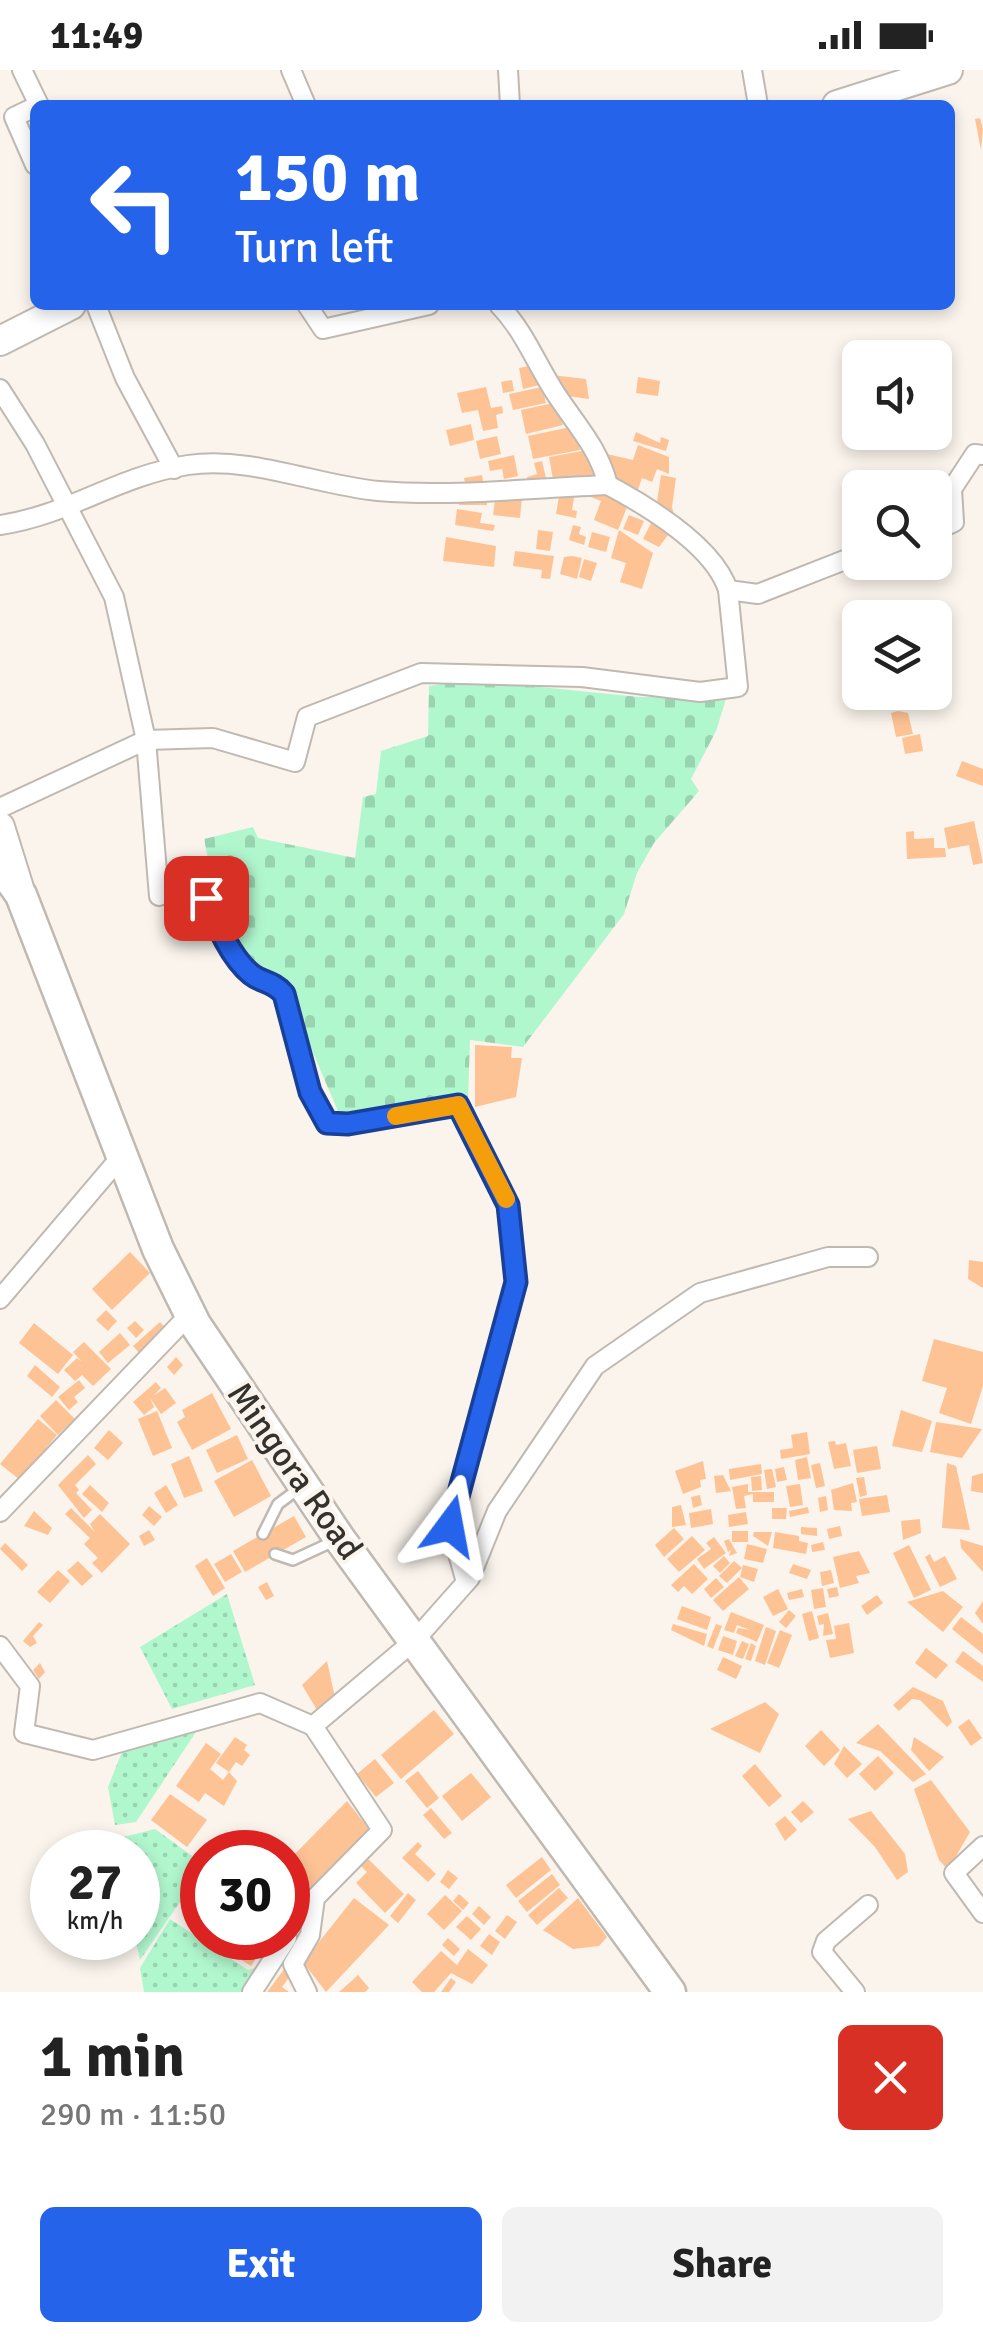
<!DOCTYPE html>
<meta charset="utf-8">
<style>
body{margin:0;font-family:Signika,sans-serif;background:#f2f2f2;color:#222;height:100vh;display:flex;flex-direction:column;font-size:38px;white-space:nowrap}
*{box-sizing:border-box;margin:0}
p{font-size:32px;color:#767676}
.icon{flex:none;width:55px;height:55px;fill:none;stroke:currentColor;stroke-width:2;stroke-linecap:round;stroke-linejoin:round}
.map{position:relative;height:1922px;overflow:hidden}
.sheet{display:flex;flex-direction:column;background:#fff;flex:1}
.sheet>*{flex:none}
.top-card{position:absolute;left:30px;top:30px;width:925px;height:210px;border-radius:15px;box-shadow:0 5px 15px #0003;background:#2563eb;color:#fff;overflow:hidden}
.tools{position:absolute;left:842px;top:270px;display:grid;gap:20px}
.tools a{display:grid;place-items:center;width:110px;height:110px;border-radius:15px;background:#fff;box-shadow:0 5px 15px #0003;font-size:50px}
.speed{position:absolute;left:30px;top:1760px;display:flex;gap:20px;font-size:50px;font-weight:700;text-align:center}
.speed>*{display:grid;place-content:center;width:130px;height:130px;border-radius:50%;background:#fff;box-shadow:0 5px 15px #0003;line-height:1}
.speed small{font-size:25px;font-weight:400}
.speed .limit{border:15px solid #d22;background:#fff;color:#111}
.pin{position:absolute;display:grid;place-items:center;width:85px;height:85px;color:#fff;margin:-42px;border-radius:20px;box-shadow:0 5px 15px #0006}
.me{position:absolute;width:110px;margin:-55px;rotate:13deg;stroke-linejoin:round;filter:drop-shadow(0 0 8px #0008)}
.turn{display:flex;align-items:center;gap:35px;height:210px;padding:0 40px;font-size:45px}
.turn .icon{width:130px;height:130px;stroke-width:2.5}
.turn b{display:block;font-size:70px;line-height:85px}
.round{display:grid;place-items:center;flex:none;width:105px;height:105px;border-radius:15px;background:#f2f2f2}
.head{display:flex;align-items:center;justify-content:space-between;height:170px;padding:0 40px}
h1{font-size:60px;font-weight:700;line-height:75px}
.primary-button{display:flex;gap:20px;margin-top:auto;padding:20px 40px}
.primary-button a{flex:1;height:115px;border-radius:15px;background:#2563eb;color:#fff;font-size:40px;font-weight:700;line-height:115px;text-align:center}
.primary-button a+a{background:#f2f2f2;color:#222}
.status{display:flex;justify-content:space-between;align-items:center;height:70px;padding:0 50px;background:#fff;direction:ltr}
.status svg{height:28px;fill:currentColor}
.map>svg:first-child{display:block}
</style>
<div class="status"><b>11:49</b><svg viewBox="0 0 49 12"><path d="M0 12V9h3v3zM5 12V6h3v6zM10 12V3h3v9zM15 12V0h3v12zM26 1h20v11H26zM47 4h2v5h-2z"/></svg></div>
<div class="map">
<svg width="983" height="1922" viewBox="0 0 983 1922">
<defs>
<pattern id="grass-dots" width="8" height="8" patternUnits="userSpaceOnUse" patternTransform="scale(2.5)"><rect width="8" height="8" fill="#b1f7ce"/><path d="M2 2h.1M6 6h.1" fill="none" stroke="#99d4b1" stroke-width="1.8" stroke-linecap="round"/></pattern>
<pattern id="cemetery-stones" width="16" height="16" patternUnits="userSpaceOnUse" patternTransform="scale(2.5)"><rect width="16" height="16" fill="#b1f7ce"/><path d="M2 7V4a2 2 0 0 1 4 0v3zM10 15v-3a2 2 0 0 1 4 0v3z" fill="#99d4b1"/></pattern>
</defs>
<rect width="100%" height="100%" fill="#faf4ec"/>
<!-- grass -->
<g fill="url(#grass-dots)">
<path d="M227,1524L255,1615L172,1639L140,1577Z"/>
<path d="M196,1662L136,1752L115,1755L108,1717L122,1682Z"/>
<path d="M155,1759L202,1793V1800L140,1890L135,1868L138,1782H119L116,1769Z"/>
<path d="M170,1849L248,1900L259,1897L244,1922H144L140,1898Z"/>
</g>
<!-- cemetery -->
<path fill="url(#cemetery-stones)" d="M472,610L639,627L727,626L716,661L691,709L699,721L654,773L637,803L624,844L523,977L470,970L468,1030L340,1046L282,910L257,897L219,840L204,769L253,757L258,768L355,788L363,727L376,724L381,681L428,666L429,616Z"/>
<!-- building -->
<g fill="#fec395">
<path d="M980,48L983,59L981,80L975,49Z"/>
<path d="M534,295L539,315L523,319L519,298Z"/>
<path d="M552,305L586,309L589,329L560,325Z"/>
<path d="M638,307L660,311L658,326L636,323Z"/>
<path d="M512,310L514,321L503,323L501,312Z"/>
<path d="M486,317L491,338L502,336L503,343L496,345L498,358L483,361L478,340L462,343L457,323Z"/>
<path d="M542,317L546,333L513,340L509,324Z"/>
<path d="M558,332L563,355L526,364L521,340Z"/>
<path d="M471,354L474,370L450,376L446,360Z"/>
<path d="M575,356L580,380L533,389L528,366Z"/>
<path d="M636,362L660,373L661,367L669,370L666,381L633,371Z"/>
<path d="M497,366L501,384L480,389L476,371Z"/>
<path d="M638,375L669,387V404L657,399L652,412L642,408L636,425L620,419L607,384L633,390Z"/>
<path d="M593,379L598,406L554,415L549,387Z"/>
<path d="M514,385L518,406L504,409L502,399L490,401L488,391Z"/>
<path d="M542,391L547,412L529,416L527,407L537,404L534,393Z"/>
<path d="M482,405L484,416L466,419L464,408Z"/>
<path d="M661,405L676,408L672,437L676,452L656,439Z"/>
<path d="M591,417L629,432L618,460L594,450L601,431L588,426Z"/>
<path d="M560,420L575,422L572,440L577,441L576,448L556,444Z"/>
<path d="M459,422L487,423V435H459Z"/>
<path d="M496,423L522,427L520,448L493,445Z"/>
<path d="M457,439L482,443L480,453L495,455L493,461L455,455Z"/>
<path d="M629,445L644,451L638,465L623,459Z"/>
<path d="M652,451L674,457L659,477L643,469Z"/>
<path d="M573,455L581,457L579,464L586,467L584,475L569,470Z"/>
<path d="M538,460L553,462L550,481L536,479Z"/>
<path d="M619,460L653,483L642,519L620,512L626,493L611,488Z"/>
<path d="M592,462L610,467L606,482L588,477Z"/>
<path d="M446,467L496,476L494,497L443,491Z"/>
<path d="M515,481L554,486L550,509L541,508L542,500L513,496Z"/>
<path d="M572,486L582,488L577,509L560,504L564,487Z"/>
<path d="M584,489L597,493L591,511L579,507Z"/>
<path d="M904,622H927L907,632Z"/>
<path d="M898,641L908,643L913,664L896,667L891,643Z"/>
<path d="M920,664L923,681L905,684L902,668Z"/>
<path d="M962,691L983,699V716L956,706Z"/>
<path d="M974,751L983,793L973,795L969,775L948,779L944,758Z"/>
<path d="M914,761V769L934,768V778H945L946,787L907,789L906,762Z"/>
<path d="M475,975L512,977L511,988H522L516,1027L475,1037Z"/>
<path d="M130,1182L150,1203L112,1240L92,1219Z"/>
<path d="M969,1190L983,1192V1218L968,1209Z"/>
<path d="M106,1240L117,1251L108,1261L96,1250Z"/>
<path d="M135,1251L144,1260L136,1268L127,1258Z"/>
<path d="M160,1252L168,1261L141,1285L133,1276Z"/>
<path d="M34,1253L73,1285L58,1304L19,1273Z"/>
<path d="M120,1263L130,1275L108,1293L99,1282Z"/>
<path d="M934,1269L983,1282V1316L971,1354L939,1343L947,1318L922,1311Z"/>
<path d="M84,1272L111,1299L93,1316L82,1305L75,1311L64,1300L77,1288L82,1292L73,1282Z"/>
<path d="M176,1287L183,1295L174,1305L167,1297Z"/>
<path d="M35,1295L60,1317L52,1327L27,1306Z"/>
<path d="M79,1310L85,1318L74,1327L78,1332L69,1340L58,1327Z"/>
<path d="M156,1312L161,1318L153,1326L165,1318L176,1333L161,1344L150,1328L154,1337L144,1345L133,1332Z"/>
<path d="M212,1323L231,1359L192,1380L177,1352L185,1347L182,1340Z"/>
<path d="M56,1330L75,1349L58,1365L40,1346Z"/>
<path d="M901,1340L932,1351L922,1382L892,1376Z"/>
<path d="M157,1341L172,1378L153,1386L138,1349Z"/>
<path d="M38,1349L57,1365L20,1410L0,1394Z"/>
<path d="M936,1352L982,1359L962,1388L930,1382Z"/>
<path d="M109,1360L123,1373L108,1390L94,1378Z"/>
<path d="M807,1362L810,1384L781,1389L780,1380L793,1378L791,1365Z"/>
<path d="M237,1365L248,1389L217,1403L206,1380Z"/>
<path d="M835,1371L836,1375L846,1373L851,1396L834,1399L828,1372Z"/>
<path d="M877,1376L881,1399L857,1403L853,1380Z"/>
<path d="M88,1385L96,1394L75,1415L79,1420L76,1423L92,1440L84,1448L58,1415Z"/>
<path d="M189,1386L203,1421L184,1428L171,1394Z"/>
<path d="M807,1387L811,1408L798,1410L795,1390Z"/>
<path d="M252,1390L271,1426L234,1447L214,1411Z"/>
<path d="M703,1391L706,1409L700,1410L701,1417L683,1424L675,1401Z"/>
<path d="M820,1393L825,1416L816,1418L811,1395Z"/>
<path d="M947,1393L956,1396L970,1460L942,1458Z"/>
<path d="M761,1394L762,1404L730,1410L729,1399Z"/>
<path d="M784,1397L787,1410L777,1412L775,1399Z"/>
<path d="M772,1399L776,1417L767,1419L764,1400Z"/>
<path d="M983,1403V1423L971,1421L972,1406Z"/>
<path d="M723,1405L731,1421L716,1423L714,1406Z"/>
<path d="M761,1406L762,1420L752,1421L751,1407Z"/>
<path d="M864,1407L867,1425L860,1427L856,1408Z"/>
<path d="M853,1413L857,1432L851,1433L852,1441L834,1440L831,1420Z"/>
<path d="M748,1414V1422H774V1432H753V1424L744,1426L746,1438L736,1439L732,1417Z"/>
<path d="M800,1414L803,1435L790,1437L786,1416Z"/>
<path d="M90,1415L109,1433L102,1442L82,1424Z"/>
<path d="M166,1415L178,1435L166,1443L154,1423Z"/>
<path d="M700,1425L702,1435L693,1438L691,1427Z"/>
<path d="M887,1425L890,1442L862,1446L859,1429Z"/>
<path d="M826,1426L828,1440L820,1442L818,1428Z"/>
<path d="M681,1435L686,1455L672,1457V1437Z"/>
<path d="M149,1436L162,1447L154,1456L142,1445Z"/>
<path d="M808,1437L809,1443L790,1447L789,1441Z"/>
<path d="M71,1438L95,1462L90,1454L100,1444L130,1474L102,1503L92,1493L98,1488L84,1474L90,1468L65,1444Z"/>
<path d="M772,1438H787L786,1449H772Z"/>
<path d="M711,1439L713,1454L691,1458L689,1443Z"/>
<path d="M34,1441L52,1458L48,1465L24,1456Z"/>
<path d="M746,1442L748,1454L729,1457L728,1445Z"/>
<path d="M294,1446L306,1467L245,1502L233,1481Z"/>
<path d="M920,1449L921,1463L903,1470L901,1451Z"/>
<path d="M840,1456L842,1466L829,1469L827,1459Z"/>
<path d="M801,1457L817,1458V1466L801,1464Z"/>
<path d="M674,1458L684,1469L664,1487L655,1475Z"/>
<path d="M149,1460L155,1470L144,1476L139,1466Z"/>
<rect x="732" y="1461" width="16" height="11"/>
<path d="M754,1462H772L768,1476L753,1466Z"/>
<path d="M775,1462L799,1466V1471L808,1473L806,1484L773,1478Z"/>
<path d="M692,1466L705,1480L679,1502L667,1489Z"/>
<path d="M714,1467L726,1483L704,1499L697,1489L711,1479L706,1473Z"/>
<path d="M729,1469L737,1483L729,1486L731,1480L728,1482L724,1471Z"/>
<path d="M960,1469L983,1476V1502L961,1478Z"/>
<path d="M823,1472L825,1480L812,1482L811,1475Z"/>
<path d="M5,1473L28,1495L22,1501L0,1479Z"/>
<path d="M747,1474L767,1479L763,1493L744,1489Z"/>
<path d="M909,1475L931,1520L914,1528L893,1483Z"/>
<path d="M859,1481L870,1503L856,1506L859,1513L840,1518L833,1487Z"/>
<path d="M231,1484L242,1502L225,1512L214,1494Z"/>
<path d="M930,1484L934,1492L945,1486L957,1509L940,1517L925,1487Z"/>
<path d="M724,1486L730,1493L720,1503L713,1496Z"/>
<path d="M207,1488L225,1518L213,1526L195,1496Z"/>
<path d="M78,1491L93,1506L82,1516L67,1501Z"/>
<path d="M734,1491L742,1498L727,1513L719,1506Z"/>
<path d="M694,1494L708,1509L692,1524L684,1516L678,1522L671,1515Z"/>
<path d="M793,1494L811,1500L807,1509L789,1503Z"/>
<path d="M743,1495L758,1499L754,1512L740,1507Z"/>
<path d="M58,1500L70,1511L50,1533L37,1522Z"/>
<path d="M831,1500L834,1513L822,1516L820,1502Z"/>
<path d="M739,1507L749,1519L723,1541L713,1530Z"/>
<path d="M716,1508L724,1517L711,1528L704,1519Z"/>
<path d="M267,1512L274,1526L266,1530L258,1517Z"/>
<path d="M837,1517L839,1526L829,1528L827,1519Z"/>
<path d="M823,1518L826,1537L814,1539L811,1520Z"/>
<path d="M778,1519L788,1539L773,1546L763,1527Z"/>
<path d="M802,1519L804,1527L789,1530L787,1523Z"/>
<path d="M943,1521L963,1537L943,1562L907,1532Z"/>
<path d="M877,1525L883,1533L867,1545L861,1536Z"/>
<path d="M983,1531V1554L975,1543Z"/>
<path d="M682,1536L711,1547L707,1560L677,1549Z"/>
<path d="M789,1540L796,1546L786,1558L779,1552Z"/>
<path d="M812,1541L819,1568L809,1571L802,1544Z"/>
<path d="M731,1542L764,1555L757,1572L736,1563L738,1558L750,1560L737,1555L734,1563L724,1560Z"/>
<path d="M828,1543L833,1564L823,1566L824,1554L819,1555L817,1546Z"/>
<path d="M961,1547L983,1564V1584L952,1559Z"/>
<path d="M39,1552L43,1555L33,1566L37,1573L30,1577L23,1571Z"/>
<path d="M849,1553L854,1583L830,1588L826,1570L836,1569L834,1556Z"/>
<path d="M673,1554L707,1564L704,1576L671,1560Z"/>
<path d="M716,1554L722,1556L713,1579L707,1576Z"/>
<path d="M766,1557L776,1561L765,1595L755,1591Z"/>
<path d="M780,1560L792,1565L779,1598L767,1593Z"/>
<path d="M723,1566L737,1571L733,1585L718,1580Z"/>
<path d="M742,1571L749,1574L743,1589L735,1586Z"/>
<path d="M751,1573L756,1576L751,1591L745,1589Z"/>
<path d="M926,1578L948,1595L936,1609L915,1593Z"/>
<path d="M963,1581L983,1596V1612L955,1592Z"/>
<path d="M723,1587L742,1596L736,1609L717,1600Z"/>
<path d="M327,1591L336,1632L320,1645L302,1615Z"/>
<path d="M40,1593L45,1602L39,1609L33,1600Z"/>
<path d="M913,1617L943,1631L952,1652L947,1657L920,1630L912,1629L899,1641L893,1635Z"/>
<path d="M765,1632L779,1644L760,1683L710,1659Z"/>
<path d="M434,1640L454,1664L401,1709L381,1685Z"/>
<path d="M969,1649L982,1668L971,1676L958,1657Z"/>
<path d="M878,1654L926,1704L913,1712L880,1681L856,1673Z"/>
<path d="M821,1660L840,1680L824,1696L805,1676Z"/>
<path d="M235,1667L247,1675L244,1680L250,1685L242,1696L236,1692L229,1702L237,1711L224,1736L205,1723L199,1732L176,1716L206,1673L221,1684L210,1699L223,1710L229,1702L216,1693Z"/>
<path d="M914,1667L944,1687L929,1701L911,1680Z"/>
<path d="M844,1676L862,1694L847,1708L834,1694Z"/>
<path d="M878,1686L894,1703L875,1721L859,1704Z"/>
<path d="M375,1689L394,1713L376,1727L357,1704Z"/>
<path d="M755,1694L782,1726L769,1737L742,1706Z"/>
<path d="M418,1701L439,1728L427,1738L405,1711Z"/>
<path d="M471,1703L491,1727L462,1751L442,1726Z"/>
<path d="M931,1710L970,1762L948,1800L939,1790L914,1719Z"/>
<path d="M170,1724L207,1750L187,1777L151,1750Z"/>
<path d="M347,1731L372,1763L315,1822L288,1791Z"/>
<path d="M803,1731L814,1742L801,1753L791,1742Z"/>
<path d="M431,1738L452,1763L444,1769L423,1745Z"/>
<path d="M871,1741L905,1784L908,1802L897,1810L875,1777L848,1749Z"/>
<path d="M785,1746L797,1760L785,1771L775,1754Z"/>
<path d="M418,1772L422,1776L415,1784L436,1804L428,1812L402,1788Z"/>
<path d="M364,1785L404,1824L385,1843L356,1813L367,1802L357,1792Z"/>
<path d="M542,1787L551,1800L516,1828L506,1815Z"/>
<path d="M448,1800L458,1808L449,1819L440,1812Z"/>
<path d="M552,1804L560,1815L527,1842L518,1831Z"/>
<path d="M288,1810L309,1826L305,1831L298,1827L290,1837L300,1844L296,1850L288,1844Z"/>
<path d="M559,1818L568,1828L537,1855L528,1845Z"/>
<path d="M408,1823L416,1830L398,1853L390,1846Z"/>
<path d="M459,1824L469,1833L463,1840L453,1831Z"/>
<path d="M445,1825L462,1841L444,1860L427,1844Z"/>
<path d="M354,1828L389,1855L326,1922L303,1892Z"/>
<path d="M578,1828L607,1867L599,1876L573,1879L543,1860Z"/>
<path d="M479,1836L491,1847L484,1855L472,1844Z"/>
<path d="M507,1845L517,1852L505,1869L495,1861Z"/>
<path d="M467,1846L481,1859L471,1870L456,1857Z"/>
<path d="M489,1864L500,1872L492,1885L480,1876Z"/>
<path d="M236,1868H250L245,1876L258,1885L251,1896L227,1881Z"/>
<path d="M448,1868L460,1879L454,1886L442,1875Z"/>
<path d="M468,1879L488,1895L472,1914L451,1903L434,1922H422L412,1912L441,1881L457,1895Z"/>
<path d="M288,1894L295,1899L282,1917L289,1922H267Z"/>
<path d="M358,1905L369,1918L365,1922H339Z"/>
<path d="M451,1908L456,1912L449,1922H441Z"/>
</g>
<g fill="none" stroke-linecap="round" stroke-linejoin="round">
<defs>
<g id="service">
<path d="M263,1464L278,1434L301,1417"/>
<path d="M275,1484L293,1490L332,1472"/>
</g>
<g id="minor">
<path d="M22,0L39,35"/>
<path d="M291,0L306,35"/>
<path d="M508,0L510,35"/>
<path d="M752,0L758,35"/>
<path d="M35,37L14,47L35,95"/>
<path d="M96,235L125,308L174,399"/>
<path d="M307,235L323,259L429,235"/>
<path d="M499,235C524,261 535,291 554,321C575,354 598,376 608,415C647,436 714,476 728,520L758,524L860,484"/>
<path d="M0,319L35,374L114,527L146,670L159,826L199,809C211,839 225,880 250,903C261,913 273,911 284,924L311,1022L327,1053L348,1054L458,1035L508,1135L516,1212L450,1456L466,1512"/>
<path d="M0,455C69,445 117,406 188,395C251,386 316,415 378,421C453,427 532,418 608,415"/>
<path d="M935,461L954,452L952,419L975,384L983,385"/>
<path d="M0,738L146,670L213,668L295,692L307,647L421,603L582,607L700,622L738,617L728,520"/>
<path d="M0,1229L124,1083"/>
<path d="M0,1442L190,1244"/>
<path d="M0,1576L30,1616L24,1663L93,1680L260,1633L313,1656"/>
<path d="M983,1776L954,1803L983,1843"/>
<path d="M252,1922L287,1868"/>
<path d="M307,1922L293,1894L310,1865L315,1828L382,1760L313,1656L415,1570L470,1508L497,1441L595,1296L700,1223L828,1187H868"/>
<path d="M855,1922L822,1882L826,1871L868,1835"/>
</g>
<g id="secondary">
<path d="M837,35L948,0"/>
<path d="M0,271L71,235"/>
<path d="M0,757L19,818"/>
</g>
<path id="primary" d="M0,795L21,825L158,1179L195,1254L339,1468L670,1922"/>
</defs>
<!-- service casing -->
<use href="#service" stroke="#bfb9b2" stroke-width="14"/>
<!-- minor casing -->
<use href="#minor" stroke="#bfb9b2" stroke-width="22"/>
<!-- secondary casing -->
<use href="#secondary" stroke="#bfb9b2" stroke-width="32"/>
<!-- primary casing -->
<use href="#primary" stroke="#bfb9b2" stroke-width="35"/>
<!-- service -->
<use href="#service" stroke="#fff" stroke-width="9"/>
<!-- minor -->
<use href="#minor" stroke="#fff" stroke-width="18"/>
<!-- secondary -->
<use href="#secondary" stroke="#fff" stroke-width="28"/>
<!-- primary -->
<use href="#primary" stroke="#fff" stroke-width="30"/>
</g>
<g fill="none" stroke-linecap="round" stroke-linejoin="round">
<defs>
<path id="route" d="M206,828C216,852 230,887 251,904C262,913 273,911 284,924L310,1022L327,1053L348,1054L458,1035L508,1135L516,1212L450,1456"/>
</defs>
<!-- route casing -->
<use href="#route" stroke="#184099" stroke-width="25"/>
<!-- route -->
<use href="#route" stroke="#2563eb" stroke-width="18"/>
<!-- slow -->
<path stroke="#f59e0b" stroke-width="18" d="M396,1046L458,1035L506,1129"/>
</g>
<g text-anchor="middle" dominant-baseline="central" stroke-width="8" stroke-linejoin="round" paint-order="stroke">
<!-- street labels -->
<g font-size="35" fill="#34322f" stroke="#faf4ec">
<text transform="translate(295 1401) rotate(55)">Mingora Road</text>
</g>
</g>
</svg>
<div class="tools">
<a><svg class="icon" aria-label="sound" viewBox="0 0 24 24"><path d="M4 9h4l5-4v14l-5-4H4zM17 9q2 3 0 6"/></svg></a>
<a><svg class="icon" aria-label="search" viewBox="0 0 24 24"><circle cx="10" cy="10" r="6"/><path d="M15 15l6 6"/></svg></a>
<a><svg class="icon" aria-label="layers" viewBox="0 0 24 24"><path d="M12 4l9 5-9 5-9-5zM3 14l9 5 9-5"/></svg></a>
</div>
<div class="speed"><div>27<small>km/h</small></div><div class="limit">30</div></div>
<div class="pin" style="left:206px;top:828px;background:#d93025"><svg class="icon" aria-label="arrive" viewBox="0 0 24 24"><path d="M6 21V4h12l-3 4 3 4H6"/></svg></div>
<svg class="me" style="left:450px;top:1456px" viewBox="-20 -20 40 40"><path d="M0-17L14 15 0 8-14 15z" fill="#2563eb" stroke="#fff" stroke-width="4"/></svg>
<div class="top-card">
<div class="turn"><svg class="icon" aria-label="left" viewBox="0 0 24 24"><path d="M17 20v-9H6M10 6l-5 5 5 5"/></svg><div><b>150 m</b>Turn left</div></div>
</div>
</div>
<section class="sheet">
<div class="head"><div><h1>1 min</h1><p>290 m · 11:50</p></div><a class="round" style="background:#d93025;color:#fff"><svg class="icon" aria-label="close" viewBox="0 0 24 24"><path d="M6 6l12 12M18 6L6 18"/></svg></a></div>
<div class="primary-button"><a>Exit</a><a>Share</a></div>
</section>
